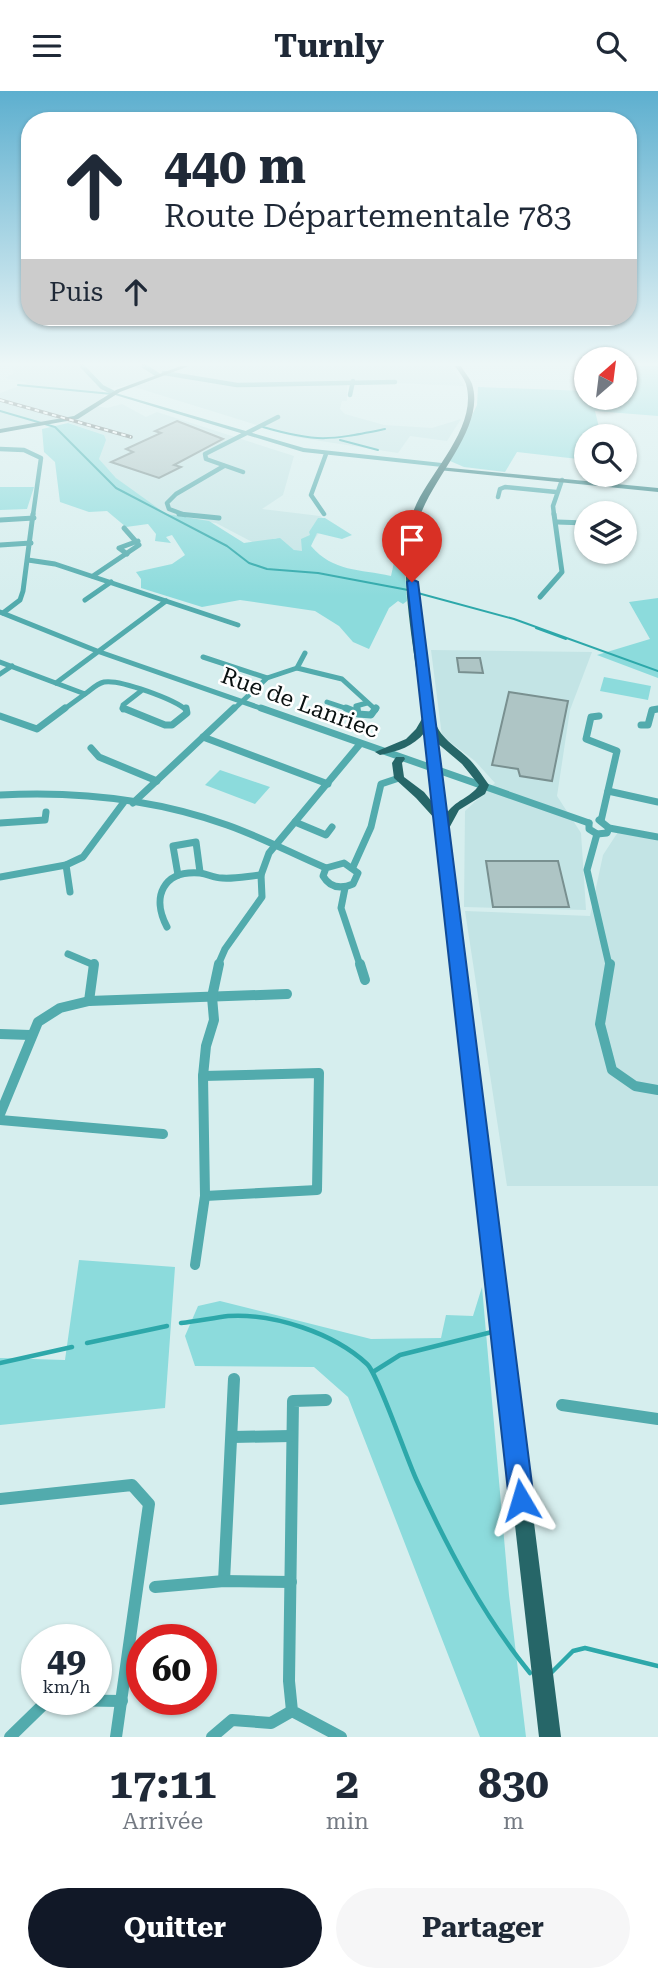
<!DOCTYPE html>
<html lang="fr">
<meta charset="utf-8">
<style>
body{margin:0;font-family:"Roboto Serif",serif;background:#f6f6f7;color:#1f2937;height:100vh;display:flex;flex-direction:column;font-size:26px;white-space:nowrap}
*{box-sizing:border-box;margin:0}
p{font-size:23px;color:#747a83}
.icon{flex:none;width:38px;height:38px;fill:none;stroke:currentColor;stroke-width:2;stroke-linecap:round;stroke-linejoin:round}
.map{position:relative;height:1646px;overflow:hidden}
.drawer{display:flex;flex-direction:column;background:#fff;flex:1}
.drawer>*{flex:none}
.hud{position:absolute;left:21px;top:21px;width:616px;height:214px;border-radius:28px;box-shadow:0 2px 5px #0004;background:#fff;color:#1f2937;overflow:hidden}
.needle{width:46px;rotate:28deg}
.fabs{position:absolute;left:574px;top:256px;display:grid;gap:14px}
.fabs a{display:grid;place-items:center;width:63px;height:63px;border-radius:50%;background:#fff;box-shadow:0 2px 5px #0004;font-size:35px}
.speed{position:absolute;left:21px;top:1533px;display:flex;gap:14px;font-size:35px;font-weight:700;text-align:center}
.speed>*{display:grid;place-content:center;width:91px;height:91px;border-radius:50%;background:#fff;box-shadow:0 2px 5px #0004;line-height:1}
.speed small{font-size:18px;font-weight:400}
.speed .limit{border:10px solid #d22;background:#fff;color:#111}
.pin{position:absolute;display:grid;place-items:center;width:60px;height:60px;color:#fff;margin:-72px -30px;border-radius:50% 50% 50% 0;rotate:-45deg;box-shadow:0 0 7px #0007}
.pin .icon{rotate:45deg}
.me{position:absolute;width:77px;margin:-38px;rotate:353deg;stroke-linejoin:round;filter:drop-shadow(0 0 5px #0008)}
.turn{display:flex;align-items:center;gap:24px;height:147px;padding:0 28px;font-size:32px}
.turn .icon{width:91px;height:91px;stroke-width:2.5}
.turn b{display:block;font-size:49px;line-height:60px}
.then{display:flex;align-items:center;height:66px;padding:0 28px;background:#0003;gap:14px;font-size:26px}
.eta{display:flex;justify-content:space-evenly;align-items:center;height:119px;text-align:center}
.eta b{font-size:42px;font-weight:700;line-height:49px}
.cta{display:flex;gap:14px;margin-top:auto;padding:14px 28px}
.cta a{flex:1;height:80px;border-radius:42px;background:#111827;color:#fff;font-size:28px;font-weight:700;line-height:80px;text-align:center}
.cta a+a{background:#f6f6f7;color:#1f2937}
header{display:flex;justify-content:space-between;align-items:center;height:91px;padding:0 28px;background:#fff;font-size:32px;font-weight:700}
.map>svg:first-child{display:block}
</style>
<header><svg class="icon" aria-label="menu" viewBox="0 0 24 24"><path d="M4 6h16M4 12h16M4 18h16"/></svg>Turnly<svg class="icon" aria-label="search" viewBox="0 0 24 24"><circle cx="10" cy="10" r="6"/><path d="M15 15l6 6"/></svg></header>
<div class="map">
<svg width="658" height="1646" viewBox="0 0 658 1646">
<rect width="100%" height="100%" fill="#d6eeee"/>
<!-- built -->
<g fill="#c3e4e5">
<path d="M11,275H451L464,295L347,290V310H342L340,318L345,323L384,334L432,337L461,328L447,350L410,345L398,362L295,346L128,294L103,299L104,305L96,315L107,317L122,313L146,326L157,321L294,365L283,404L262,418L320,425L327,430L303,465L276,447L256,453L216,432L165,425L116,387L99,368L104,344L60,329L0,339V302L28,292L5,287L14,282Z"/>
<path d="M431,559L592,561L570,619L557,705L581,742L586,819L464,816L465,720L495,692L475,670L442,645Z"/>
<path d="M618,741L658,750V1095H507L465,820L590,825L603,764Z"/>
</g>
<!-- green -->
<g fill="#8cdbdc">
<path d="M625,275H658V325L595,320L601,345H586V362L578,368L517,361L505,381L464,376L450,370L477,314L478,296L586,300V306H625Z"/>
<path d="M68,332L104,344L106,349L99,368L116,387L166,423L209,430L244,452L280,447L294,459L302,460L301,448L310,444L309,441L318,427H325L352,444L342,448L317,442L311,455C333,481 360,478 391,485L395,467H404L407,510L403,513L398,510L389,517L369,558L353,551L339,535L315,520L240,509L202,516L141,497V488L136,481L172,473L185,464L172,444L166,446L171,452L155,450L156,443L148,433L126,436L107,420L89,421L60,411L55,371L44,361L42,338Z"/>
<path d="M0,396H34L27,418L0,419Z"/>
<path d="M658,507V587L597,564L650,548L629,511Z"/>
<path d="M604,586L651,595L648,609L600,600Z"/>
<path d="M220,679L270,696L255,713L205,694Z"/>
<path d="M79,1169L175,1176L165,1317L0,1334V1267L65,1269Z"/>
<path d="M482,1196L509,1504L526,1646H480L348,1306L314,1276L195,1275L185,1245L198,1215L220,1210L371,1248L441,1247L446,1224L473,1225Z"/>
</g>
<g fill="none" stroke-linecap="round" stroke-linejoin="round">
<!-- stream-far1 -->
<g stroke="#2da8aa" stroke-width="2">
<path d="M18,294L112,303"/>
<path d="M0,320L55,336L116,397L227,455L249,472L267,478L318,482L408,499"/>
<path d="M263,336C318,352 330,349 385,338"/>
<path d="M340,349L378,359"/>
<path d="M414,501L514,528L658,580"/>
<path d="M536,537L566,548"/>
</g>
<!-- stream -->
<g stroke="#2da8aa" stroke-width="4.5">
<path d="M181,1232C197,1230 213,1227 228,1225C273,1222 334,1242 367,1273C378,1283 407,1369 417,1390C448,1458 483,1524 530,1582"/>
<path d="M87,1252L167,1235"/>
<path d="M0,1272L72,1256"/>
<path d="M373,1281L400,1264L492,1241"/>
<path d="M551,1582L573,1560L585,1557L658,1575"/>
</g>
</g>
<!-- building -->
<g fill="#aec5c5" stroke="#799090" stroke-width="2">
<path d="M177,330L223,348L174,374L181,376L159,387L111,371L133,361L126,358L161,342L155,340Z"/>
<path d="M457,567H480L483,582L459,581Z"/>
<path d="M509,601L568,610L552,690L520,685L518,678L492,674Z"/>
<path d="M486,770H558L569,816H493Z"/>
</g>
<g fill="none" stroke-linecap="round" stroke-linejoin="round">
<!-- minor-far4 -->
<g stroke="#52abad" stroke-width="4.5">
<path d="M82,275L102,296L114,302"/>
<path d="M144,275L158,284"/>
<path d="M164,282L237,294L395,291"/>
<path d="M350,304L353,290"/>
<path d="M0,358L24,359L41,367L33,424"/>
<path d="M243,381L206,368L205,363L278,326"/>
<path d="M498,406L500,398L505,396L556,401"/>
<path d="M324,423L311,404L326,363"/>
<path d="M185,424L169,418L167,412L176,403L224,375"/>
<path d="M554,424L553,415L562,389"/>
</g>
<!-- minor-far3 -->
<g stroke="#52abad" stroke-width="5">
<path d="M179,423L219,427"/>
<path d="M0,429L34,427"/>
<path d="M557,431L586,432"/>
<path d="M0,454L31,452"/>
<path d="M127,463L119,457L138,450"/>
<path d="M28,469L55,473L238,534"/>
<path d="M93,485L139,454L124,437"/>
<path d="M540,506L562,481L554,423"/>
<path d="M85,509L111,491"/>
<path d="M0,521L97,560L266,619"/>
<path d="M3,522L20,509L23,500L33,423"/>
<path d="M203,566L267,587"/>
<path d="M0,571L85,603C91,599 96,593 104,591C120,588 176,609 186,619"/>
<path d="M297,577L342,588L376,619"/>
<path d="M0,583L12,575"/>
<path d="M56,592L166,510"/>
<path d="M327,611L351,619"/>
<path d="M63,619L85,603"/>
<path d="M123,619V614L141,600"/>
<path d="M233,619L267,587L297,577L305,562"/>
<path d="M357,619L356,615L367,612"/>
<path d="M652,619L658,618"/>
</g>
<!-- minor-far2 -->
<g stroke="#52abad" stroke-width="7">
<path d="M123,617L165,634H172L187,622L186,617"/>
<path d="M261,617L589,732"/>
<path d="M346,617L356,621"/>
<path d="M357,617L358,623L371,624L376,617"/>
<path d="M0,625L37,638L65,617"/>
<path d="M599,625L591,626L586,648L617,660L601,730"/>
<path d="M641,634H648L652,619L658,618"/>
<path d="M203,646L328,693"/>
<path d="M91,657L99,666L157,690"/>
<path d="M608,700L658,711"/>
<path d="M0,704C77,700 154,708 227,734C261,746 293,763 326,777"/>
<path d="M133,712L234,617"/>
<path d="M599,729L609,737L658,746"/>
<path d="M295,731L326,744L332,736"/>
<path d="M0,732L45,729L46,721"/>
<path d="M589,732V738L597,743L607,742L609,737"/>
<path d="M597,743L587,779L609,874"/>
<path d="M344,772L358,782L353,793C341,798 330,797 323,785L326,777Z"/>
<path d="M66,774L70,801"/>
<path d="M353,776L371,736L381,693L399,687"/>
<path d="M178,784L173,755L196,751L200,781"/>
<path d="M0,786L66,774L83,766L124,711"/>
<path d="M345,797L341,817L360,874"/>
<path d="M167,836C151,806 163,779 200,782C208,783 214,787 222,787C235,788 248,785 261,784"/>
<path d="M68,863L94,874"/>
<path d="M218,874L225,858L262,806L261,784L269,762L360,653"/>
</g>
<!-- minor-far1 -->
<g stroke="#52abad" stroke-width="10">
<path d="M360,873L365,889"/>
<path d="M610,873L600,933L612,979L635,995L658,999"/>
<path d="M89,910L94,873"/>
<path d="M0,943L30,944"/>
<path d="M203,985L319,982L317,1099L205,1105"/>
<path d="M0,1023L38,931L60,917L89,910L287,903"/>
<path d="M0,1029L163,1043"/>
<path d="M195,1174L205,1105L203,985L206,955L214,929L212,906L219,873"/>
</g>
<!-- minor -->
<g stroke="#52abad" stroke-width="12">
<path d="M326,1309L293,1310L289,1590L292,1620L341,1646"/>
<path d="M562,1314L658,1328"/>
<path d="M232,1346L291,1345"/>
<path d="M0,1408L132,1394L149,1413L116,1646"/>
<path d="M224,1490L234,1288"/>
<path d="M155,1496L224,1490L291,1491"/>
<path d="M10,1646L48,1609L122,1610"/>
<path d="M212,1646L232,1629L271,1632L292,1620"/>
</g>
<!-- tertiary -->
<path fill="#52abad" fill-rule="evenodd" d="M112,301L304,357L442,372L445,374L442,376L303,361L112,303Z"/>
<!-- secondary -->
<g fill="#338385" fill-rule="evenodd">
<path d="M181,275H189L120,301L78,328L0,342V338L74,325L116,299Z"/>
<path d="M440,376L658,397V401L438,379V377Z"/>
</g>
<!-- primary -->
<path fill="#266668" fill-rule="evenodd" d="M455,275H461C464,281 470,287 472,293C487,340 424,393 416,439C408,484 420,533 426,577C428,593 429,610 433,625C439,648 455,654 470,669C477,676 483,686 489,694L485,703L459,719L447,741L561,1646H539L435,728L416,707L394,687L392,672L396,666H404L405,668L402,672L404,686L424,701L433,712L425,641C413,656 398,660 380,664L375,661L406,648L416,638L423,626C417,571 395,476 412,424C425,384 479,339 466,293C464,287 459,281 455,275ZM436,651L462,673L479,694C470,708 455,708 445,725Z"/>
<defs>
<path id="rail" d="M0,309L131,346"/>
</defs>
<!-- rail casing -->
<use href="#rail" stroke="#576666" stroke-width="3.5"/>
<!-- rail -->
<use href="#rail" stroke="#fff" stroke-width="2" stroke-dasharray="4.5" stroke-linecap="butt"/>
</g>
<!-- sky -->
<linearGradient id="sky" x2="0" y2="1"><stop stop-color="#5dafcf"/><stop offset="0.54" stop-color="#edf7f7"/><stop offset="1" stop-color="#edf7f7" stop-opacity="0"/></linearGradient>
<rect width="658" height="505" fill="url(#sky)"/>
<!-- route -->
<path fill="#1a73e8" stroke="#114b97" stroke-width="2" d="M412,488L418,491L534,1409L530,1417L521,1421L512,1417L509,1409L407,491Z"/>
<g text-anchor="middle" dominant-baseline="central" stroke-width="5" stroke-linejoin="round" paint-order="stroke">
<!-- street labels -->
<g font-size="23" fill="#091111" stroke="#fff">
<text transform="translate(300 612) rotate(20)">Rue de Lanriec</text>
</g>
</g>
</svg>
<div class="fabs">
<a><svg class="needle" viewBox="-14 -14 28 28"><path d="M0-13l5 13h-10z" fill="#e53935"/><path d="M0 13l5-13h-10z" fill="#747a83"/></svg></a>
<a><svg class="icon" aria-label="search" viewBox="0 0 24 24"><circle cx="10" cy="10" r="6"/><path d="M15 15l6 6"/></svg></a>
<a><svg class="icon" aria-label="layers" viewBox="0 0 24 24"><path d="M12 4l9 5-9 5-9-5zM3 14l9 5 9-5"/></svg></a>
</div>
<div class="speed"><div>49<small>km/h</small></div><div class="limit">60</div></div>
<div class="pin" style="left:412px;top:491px;background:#d93025"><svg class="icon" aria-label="arrive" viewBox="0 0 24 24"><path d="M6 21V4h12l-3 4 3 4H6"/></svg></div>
<svg class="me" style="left:521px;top:1409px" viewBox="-20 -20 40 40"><path d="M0-17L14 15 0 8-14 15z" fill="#1a73e8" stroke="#fff" stroke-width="4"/></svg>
<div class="hud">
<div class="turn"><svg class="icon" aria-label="ahead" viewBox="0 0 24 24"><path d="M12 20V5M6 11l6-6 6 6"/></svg><div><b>440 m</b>Route Départementale 783</div></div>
<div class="then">Puis<svg class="icon" aria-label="ahead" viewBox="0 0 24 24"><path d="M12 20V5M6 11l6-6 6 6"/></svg></div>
</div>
</div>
<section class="drawer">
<div class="eta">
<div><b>17:11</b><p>Arrivée</p></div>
<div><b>2</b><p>min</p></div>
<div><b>830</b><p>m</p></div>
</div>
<div class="cta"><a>Quitter</a><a>Partager</a></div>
</section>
